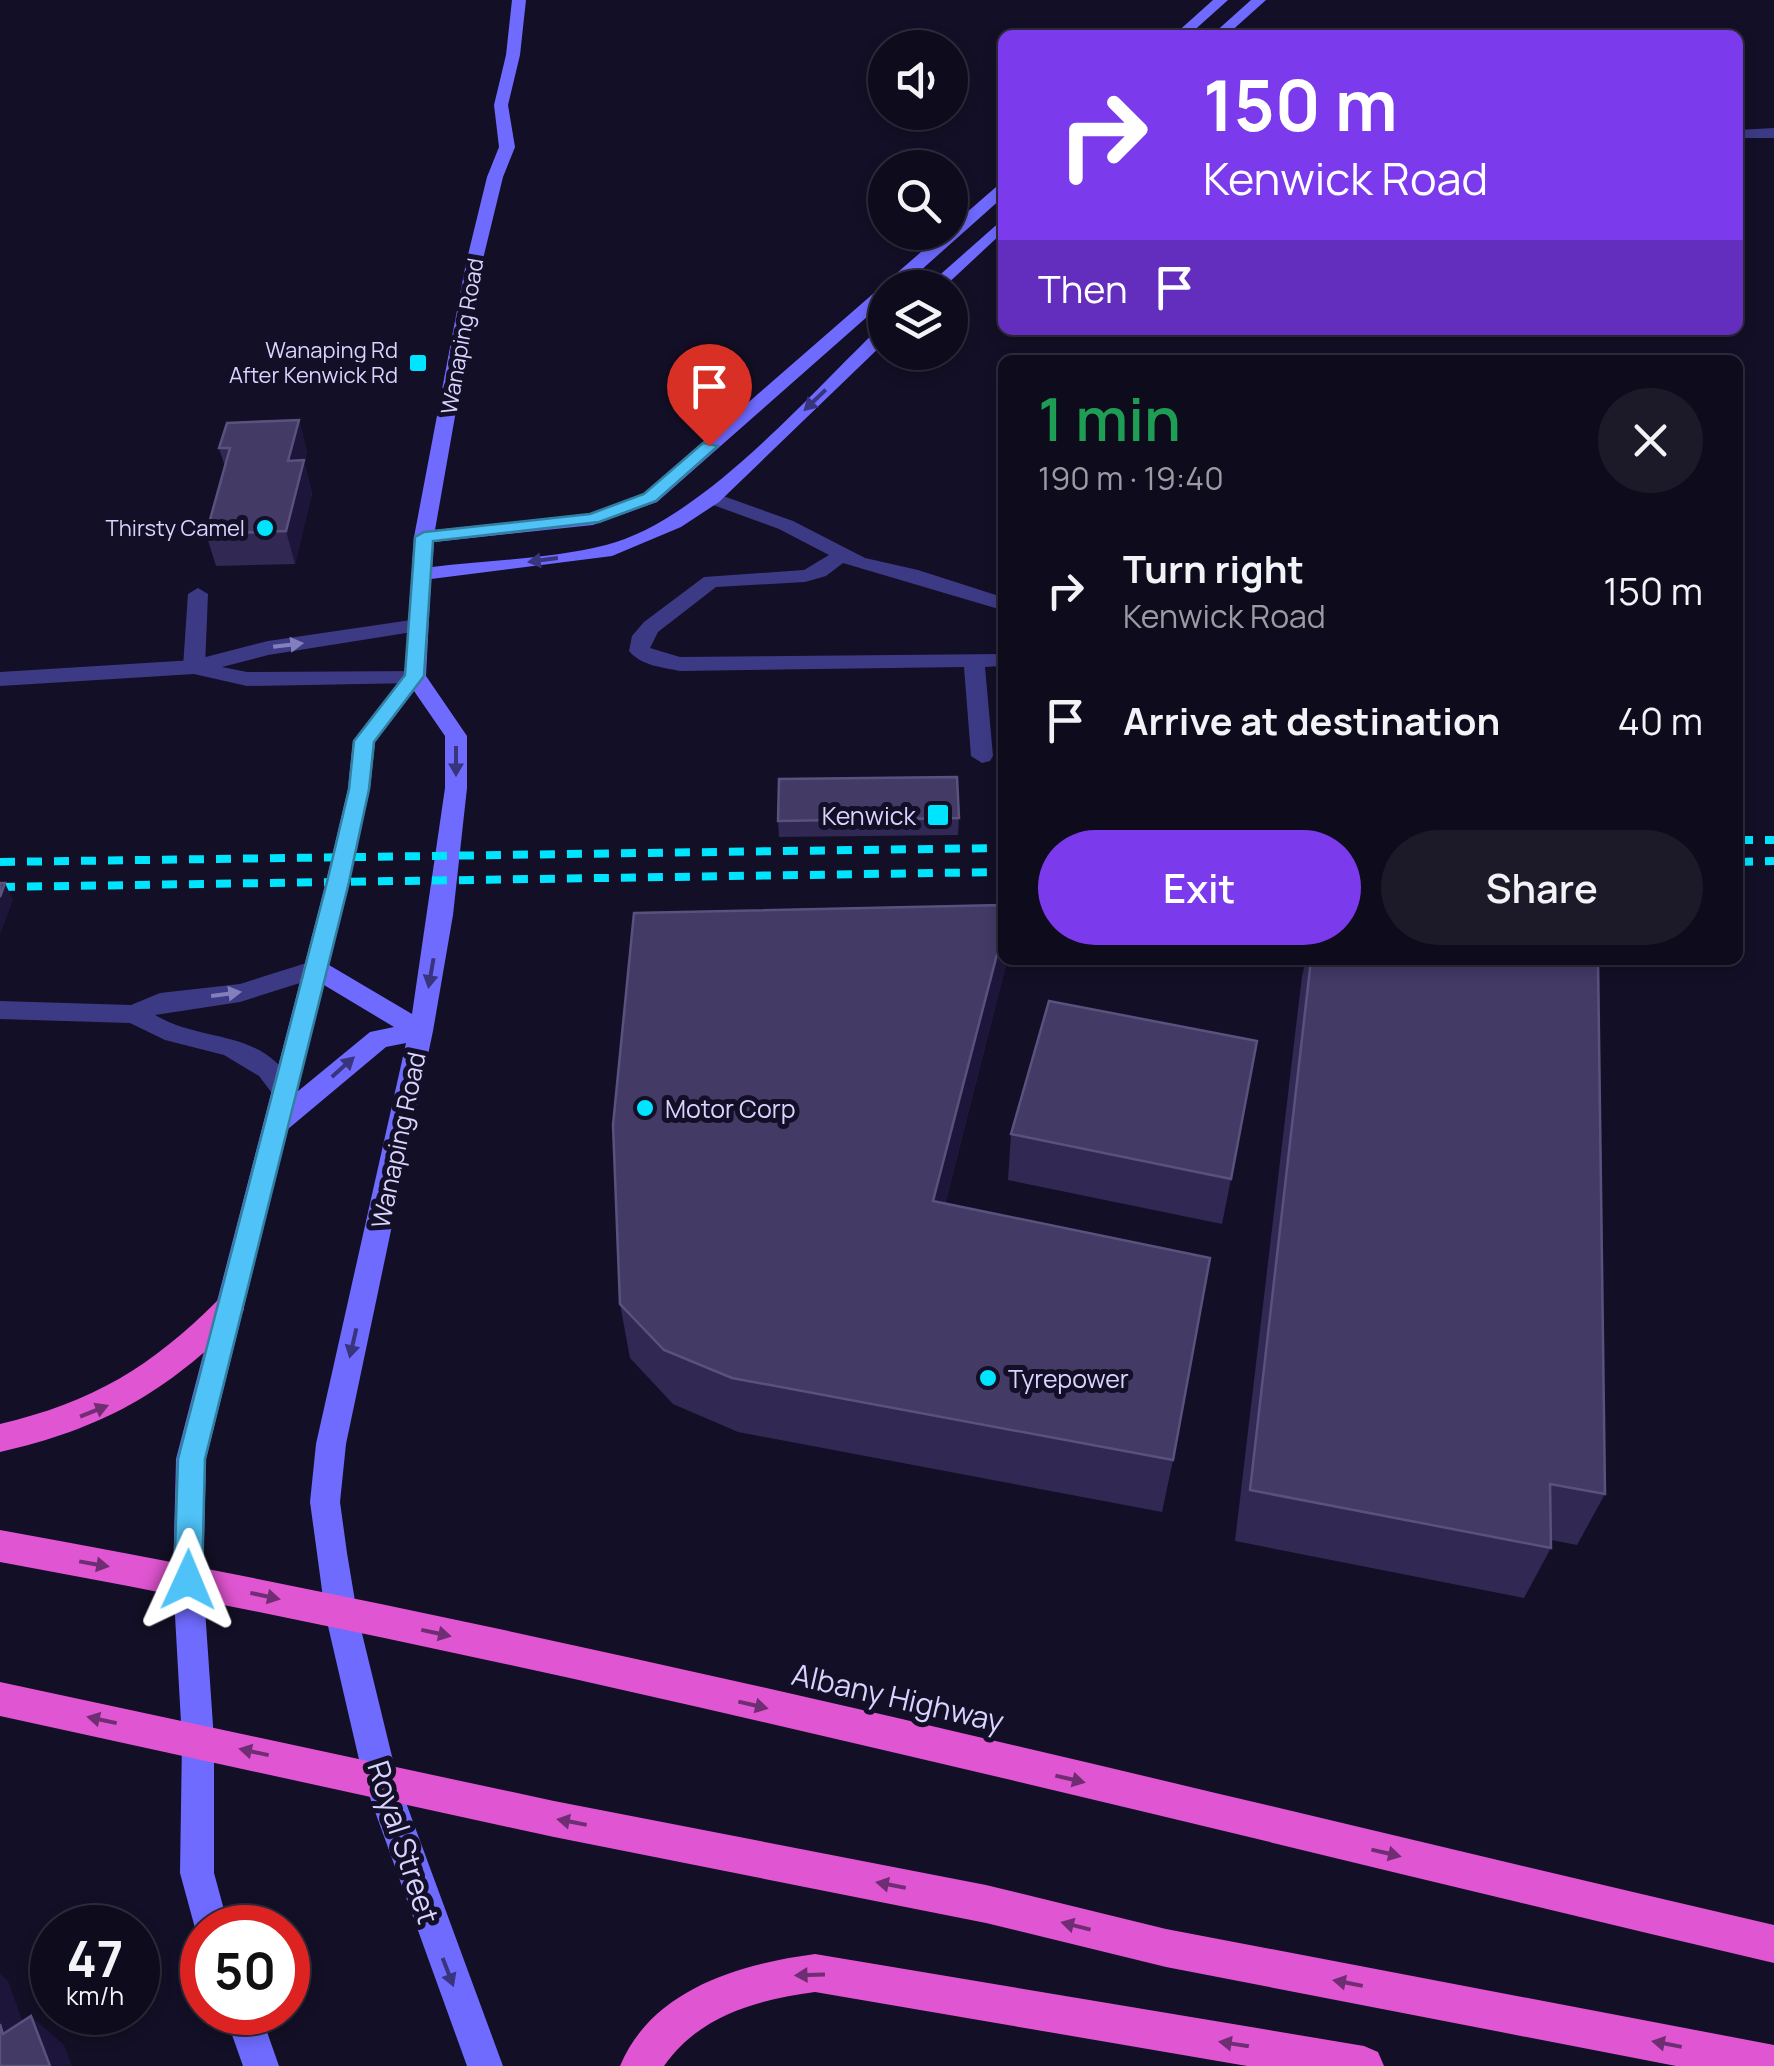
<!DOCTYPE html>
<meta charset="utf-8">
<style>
body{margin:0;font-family:Manrope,sans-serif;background:#1c1929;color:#f1f3f6;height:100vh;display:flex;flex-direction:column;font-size:38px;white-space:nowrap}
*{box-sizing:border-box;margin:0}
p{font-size:32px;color:#9b9ba3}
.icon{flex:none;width:55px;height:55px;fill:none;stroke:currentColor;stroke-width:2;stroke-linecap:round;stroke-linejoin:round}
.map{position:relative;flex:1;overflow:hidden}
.panel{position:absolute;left:998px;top:355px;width:745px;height:610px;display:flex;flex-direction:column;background:#0e0b1c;border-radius:15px;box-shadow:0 5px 15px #0003,0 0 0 2px #2e2b3b}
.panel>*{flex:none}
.banner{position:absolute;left:998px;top:30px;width:745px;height:305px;border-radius:15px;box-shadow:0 5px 15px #0003,0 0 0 2px #2e2b3b;background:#7c3aed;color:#fff;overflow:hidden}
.tools{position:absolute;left:868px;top:30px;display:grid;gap:20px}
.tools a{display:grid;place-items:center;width:100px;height:100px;border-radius:50%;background:#0e0b1c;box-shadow:0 5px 15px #0003,0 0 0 2px #2e2b3b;font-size:50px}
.speed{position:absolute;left:30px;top:1905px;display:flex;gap:20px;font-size:50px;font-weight:700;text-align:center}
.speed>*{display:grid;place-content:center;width:130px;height:130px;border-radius:50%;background:#0e0b1c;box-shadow:0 5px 15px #0003,0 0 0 2px #2e2b3b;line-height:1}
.speed small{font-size:25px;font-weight:400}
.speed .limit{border:15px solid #d22;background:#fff;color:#111}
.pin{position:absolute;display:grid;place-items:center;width:85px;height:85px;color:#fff;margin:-102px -42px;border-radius:50% 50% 50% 0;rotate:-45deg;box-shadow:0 0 10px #0007}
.pin .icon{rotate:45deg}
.me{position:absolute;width:110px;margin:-55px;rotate:1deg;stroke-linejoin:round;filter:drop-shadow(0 0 8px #0008)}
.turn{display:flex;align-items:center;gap:35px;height:210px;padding:0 40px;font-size:45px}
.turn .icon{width:130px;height:130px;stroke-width:2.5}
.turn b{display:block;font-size:70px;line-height:85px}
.then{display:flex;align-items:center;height:95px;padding:0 40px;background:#0003;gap:20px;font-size:38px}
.round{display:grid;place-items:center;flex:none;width:105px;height:105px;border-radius:52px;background:#1c1929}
.headline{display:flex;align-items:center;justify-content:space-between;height:170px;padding:0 40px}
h1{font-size:60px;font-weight:600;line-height:75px;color:#1e9e55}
.action{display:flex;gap:20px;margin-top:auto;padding:20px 40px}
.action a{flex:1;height:115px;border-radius:60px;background:#7c3aed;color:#fff;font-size:40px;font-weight:600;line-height:115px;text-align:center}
.action a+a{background:#1c1929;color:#f1f3f6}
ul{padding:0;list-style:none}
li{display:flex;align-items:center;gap:30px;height:130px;padding:0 40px}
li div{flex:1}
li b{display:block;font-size:38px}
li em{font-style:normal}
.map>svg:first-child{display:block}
</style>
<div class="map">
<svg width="1774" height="2066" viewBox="0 0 1774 2066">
<rect width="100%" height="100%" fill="#130f26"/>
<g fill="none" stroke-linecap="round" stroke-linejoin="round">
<!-- service -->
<g fill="#3d3a85" fill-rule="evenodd">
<path d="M712,492L793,521L865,558L918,570L1002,597V610L843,563L826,576L805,582L716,587L658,632L650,648L680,657L1002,654V666L985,667L993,756L990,761L982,763L971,756L964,667L680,671C661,667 642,666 629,651L632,636L644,622L704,577L804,570L829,555L779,529L705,502V494Z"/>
<path d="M198,588L208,594L205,667L194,674L183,667L188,594Z"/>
<path d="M316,960L325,963L328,969L325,975L240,1002L155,1015C206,1045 263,1026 297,1090L293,1097H275L259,1076L224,1055L165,1040L130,1023L0,1019V1001L131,1005L160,993L240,984Z"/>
</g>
<!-- minor -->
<g fill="#3d3a85" fill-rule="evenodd">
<path d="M1774,128V138H1738V130Z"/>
<path d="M418,619L425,620L428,625L425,630L268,655L222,667L247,672L422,671L426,676L422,681L415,683L247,686L194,674L0,686V672L194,660L268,641Z"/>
</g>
<!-- secondary -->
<g fill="#6f6bff" fill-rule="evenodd">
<path d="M512,0H526L520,55L508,105L515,147L503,177L482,263L435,530L590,514L643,494L944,232H950V227L996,187L1002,185V198L901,288H885V301L657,502L593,525L434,542L432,567C489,560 551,559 606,545C701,521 808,396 879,328L885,327V342L719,502L681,527L612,556L431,579L426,676L467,736V788L453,915L433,1031L346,1444L340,1502L347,1553L357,1613L398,1781L503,2066H467L364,1781L325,1613L317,1553L310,1502L316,1444L406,1043L386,1047L288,1129L206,1459L203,1580L214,1740V1873L229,1928H202V1941L195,1928L180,1873L182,1740L173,1580L176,1459L326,882L348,789L353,741L405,675L414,537L466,263L487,177L499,147L494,105L506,55ZM414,691L445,736V788L412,1014L329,965L370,789L375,742ZM324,985L394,1027L370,1032L297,1092Z"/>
<path d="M1213,0H1228L1189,35H1174Z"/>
<path d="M1251,0H1266L1227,35H1212Z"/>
<path d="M1002,220V233L943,288H925Z"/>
<path d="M224,2012H260L279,2066H243Z"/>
</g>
<!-- trunk -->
<g fill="#e055d1" fill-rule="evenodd">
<path d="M229,1296L240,1300L244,1309L240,1318C167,1393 101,1429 0,1452V1424C93,1402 151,1367 218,1300Z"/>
<path d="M0,1530C596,1637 1184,1788 1774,1925V1963C1184,1824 596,1671 0,1562Z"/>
<path d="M0,1682L554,1801L986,1885L1166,1929L1774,2045V2066H1676L1166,1967L986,1923L554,1837L0,1716Z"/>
<path d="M815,1954L1364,2046L1378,2052L1384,2066H1247L815,1992C756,2000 700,2015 664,2066H620C652,1989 740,1964 815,1954Z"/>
</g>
<!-- rail -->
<g stroke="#00e5ff" stroke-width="8" stroke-dasharray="15 12" stroke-linecap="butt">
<path d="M1738,840H1774"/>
<path d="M0,862L1002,848"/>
<path d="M1738,862L1774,861"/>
<path d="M0,887L1002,872"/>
</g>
</g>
<!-- wall -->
<g fill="#312854">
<path d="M299,420L307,452L304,462L312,493L295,564L216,566L206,534L225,467L219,448Z"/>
<path d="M959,818L958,835L779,837L778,821Z"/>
<path d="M1306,960H1598L1605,1494L1577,1545L1551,1540V1548L1524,1598L1235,1541L1302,976Z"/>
<path d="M1006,965L945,1204L1173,1460L1162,1512L738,1432L673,1404L630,1358L620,1304Z"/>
<path d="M1011,1134L1231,1179L1222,1224L1008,1180Z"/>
</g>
<!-- shaded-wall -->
<g fill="#1d163a">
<path d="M299,420L307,452L304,462L312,493L295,564L286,531L288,461Z"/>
<path d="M5,883L13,900L0,935V897Z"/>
<path d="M1002,935V960H1007L1006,965L931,1258L933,1201Z"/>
<path d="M0,1974L8,1981L37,2062L3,2034L0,2024Z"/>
<path d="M31,2016L64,2045L72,2066H50Z"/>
</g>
<!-- building -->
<g fill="#433a66" stroke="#5a527e" stroke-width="2.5">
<path d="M299,420L288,461L304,460L286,531L206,534L230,448H219L227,423Z"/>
<path d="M957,777L959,818L778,821L779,779Z"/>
<path d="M0,883H5L0,897Z"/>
<path d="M1002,905V935L933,1201L1210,1258L1173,1460L732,1378L664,1350L620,1304L613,1125L634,913Z"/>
<path d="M1311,960H1598L1605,1494L1550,1484L1551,1548L1250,1490Z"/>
<path d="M1049,1001L1257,1041L1231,1179L1011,1134Z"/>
<path d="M31,2016L50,2066H0V2024L3,2034Z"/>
</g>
<!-- one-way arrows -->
<defs><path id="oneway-solid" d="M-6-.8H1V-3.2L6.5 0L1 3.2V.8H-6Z" transform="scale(2.5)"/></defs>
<g fill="#38347d">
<use href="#oneway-solid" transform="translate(815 400) rotate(136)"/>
<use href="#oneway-solid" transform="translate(543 560) rotate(172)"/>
<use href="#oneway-solid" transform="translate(456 761) rotate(90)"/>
<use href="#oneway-solid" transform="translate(431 973) rotate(100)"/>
<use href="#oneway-solid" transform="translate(343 1067) rotate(-42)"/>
<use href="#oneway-solid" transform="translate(353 1343) rotate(103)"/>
<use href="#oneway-solid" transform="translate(448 1972) rotate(69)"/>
</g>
<g fill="#837fbc">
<use href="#oneway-solid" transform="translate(288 645) rotate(-7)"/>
<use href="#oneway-solid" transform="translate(226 994) rotate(-8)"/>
</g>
<g fill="#6f2e73">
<use href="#oneway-solid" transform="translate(94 1411) rotate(-22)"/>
<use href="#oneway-solid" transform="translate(94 1564) rotate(10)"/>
<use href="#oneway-solid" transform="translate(265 1596) rotate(12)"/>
<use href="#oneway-solid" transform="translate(436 1633) rotate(12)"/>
<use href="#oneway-solid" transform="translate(753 1705) rotate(13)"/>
<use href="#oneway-solid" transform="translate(102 1720) rotate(-168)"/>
<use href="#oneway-solid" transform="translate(254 1752) rotate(-168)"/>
<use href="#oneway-solid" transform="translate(1070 1779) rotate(13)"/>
<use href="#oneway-solid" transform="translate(572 1822) rotate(-169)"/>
<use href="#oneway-solid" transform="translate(1386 1853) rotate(13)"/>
<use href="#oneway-solid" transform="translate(891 1885) rotate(-169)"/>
<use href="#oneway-solid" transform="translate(1076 1926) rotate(-166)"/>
<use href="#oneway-solid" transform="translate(810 1975) rotate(178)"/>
<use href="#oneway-solid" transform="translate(1348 1983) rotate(-169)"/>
<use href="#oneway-solid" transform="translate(1234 2044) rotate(-171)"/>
<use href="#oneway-solid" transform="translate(1667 2044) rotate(-169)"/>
</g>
<!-- route -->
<path fill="#4fc3f7" stroke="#337fa1" stroke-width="2.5" d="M703,443L718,446L656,501L599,522L433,541L424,676L374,742L369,789L349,882L205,1459L202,1580L198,1590L188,1594L178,1590L174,1580L178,1459L327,882L349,789L354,741L405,675L415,537L424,532L590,514L644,494Z"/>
<!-- markers -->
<g fill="#00e5ff" stroke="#130f26" stroke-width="4">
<rect x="408" y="353" width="20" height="20" rx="5"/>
<circle cx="265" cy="528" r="10"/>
<rect x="926" y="803" width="24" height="24" rx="5"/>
<circle cx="645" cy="1108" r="10"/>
<circle cx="988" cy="1378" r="10"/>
</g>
<g text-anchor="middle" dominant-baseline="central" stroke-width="10" stroke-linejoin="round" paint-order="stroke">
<!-- far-street labels -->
<g font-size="22" fill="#d9d4ff" stroke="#130f26">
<text transform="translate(462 336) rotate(-80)">Wanaping Road</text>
</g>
<!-- far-poi labels -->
<g font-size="22" fill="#d9d4ff" stroke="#130f26" text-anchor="end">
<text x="398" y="350">Wanaping Rd<tspan x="398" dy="25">After Kenwick Rd</tspan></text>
<text x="245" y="528">Thirsty Camel</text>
</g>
<!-- poi labels -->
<g font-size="25" fill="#d9d4ff" stroke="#130f26" text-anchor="start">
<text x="916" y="815" text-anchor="end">Kenwick</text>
<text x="665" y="1108">Motor Corp</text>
<text x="1008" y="1378">Tyrepower</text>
</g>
<!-- street labels -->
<g font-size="25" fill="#d9d4ff" stroke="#130f26">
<text transform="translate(398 1140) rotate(-78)">Wanaping Road</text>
</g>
<!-- near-street labels -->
<g font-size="30" fill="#d9d4ff" stroke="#130f26">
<text transform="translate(898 1697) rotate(13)">Albany Highway</text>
<text transform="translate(404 1842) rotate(72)">Royal Street</text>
</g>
</g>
</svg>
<div class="tools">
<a><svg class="icon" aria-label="sound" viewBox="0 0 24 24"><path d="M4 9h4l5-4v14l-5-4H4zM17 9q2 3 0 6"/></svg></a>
<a><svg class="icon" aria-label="search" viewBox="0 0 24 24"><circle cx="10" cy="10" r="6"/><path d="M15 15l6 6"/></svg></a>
<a><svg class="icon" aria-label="layers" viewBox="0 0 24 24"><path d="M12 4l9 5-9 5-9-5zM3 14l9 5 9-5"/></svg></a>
</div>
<div class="speed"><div>47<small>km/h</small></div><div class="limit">50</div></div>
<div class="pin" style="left:709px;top:446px;background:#d93025"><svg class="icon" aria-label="arrive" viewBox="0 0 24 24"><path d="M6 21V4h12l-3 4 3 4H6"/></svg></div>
<svg class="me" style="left:188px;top:1580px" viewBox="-20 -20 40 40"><path d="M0-17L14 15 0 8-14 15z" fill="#4fc3f7" stroke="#fff" stroke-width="4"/></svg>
<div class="banner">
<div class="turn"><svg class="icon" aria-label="right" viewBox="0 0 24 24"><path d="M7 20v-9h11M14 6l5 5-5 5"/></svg><div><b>150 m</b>Kenwick Road</div></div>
<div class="then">Then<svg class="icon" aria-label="arrive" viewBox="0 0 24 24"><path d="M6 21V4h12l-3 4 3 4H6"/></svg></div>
</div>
<section class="panel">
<div class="headline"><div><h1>1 min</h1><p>190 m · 19:40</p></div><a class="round"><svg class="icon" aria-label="close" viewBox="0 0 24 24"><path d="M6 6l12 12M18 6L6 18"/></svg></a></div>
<ul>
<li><svg class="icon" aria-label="right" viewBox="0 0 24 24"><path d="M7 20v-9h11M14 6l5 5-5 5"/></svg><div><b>Turn right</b><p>Kenwick Road</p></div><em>150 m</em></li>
<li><svg class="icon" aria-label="arrive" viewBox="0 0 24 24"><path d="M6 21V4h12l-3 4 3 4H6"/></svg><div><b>Arrive at destination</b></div><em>40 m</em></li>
</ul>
<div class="action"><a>Exit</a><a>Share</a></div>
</section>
</div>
